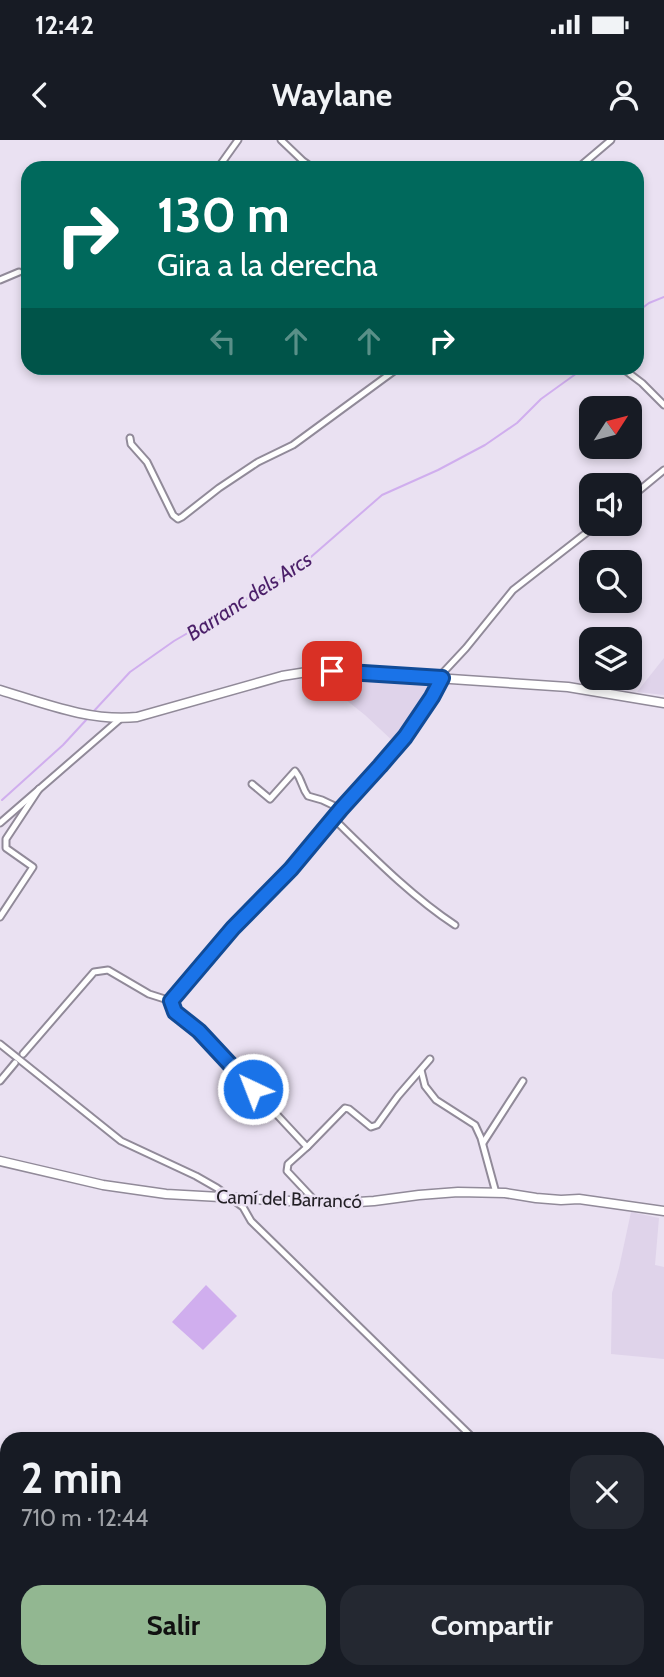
<!DOCTYPE html>
<html lang="es">
<meta charset="utf-8">
<style>
body{margin:0;font-family:Cabin,sans-serif;background:#242831;color:#f1f3f6;height:100vh;display:flex;flex-direction:column;font-size:26px;white-space:nowrap}
*{box-sizing:border-box;margin:0}
p{font-size:23px;color:#9ea1a6}
.icon{flex:none;width:38px;height:38px;fill:none;stroke:currentColor;stroke-width:2;stroke-linecap:round;stroke-linejoin:round}
.map{position:relative;flex:1;overflow:hidden}
.drawer{position:absolute;left:0px;top:1292px;width:665px;height:247px;display:flex;flex-direction:column;background:#171b24;border-radius:21px 21px 0 0;box-shadow:0 4px 10px #0003}
.drawer>*{flex:none}
.hud{position:absolute;left:21px;top:21px;width:623px;height:214px;border-radius:21px;box-shadow:0 4px 10px #0003;background:#00695c;color:#fff;overflow:hidden}
.needle{width:46px;rotate:54deg}
.buttons{position:absolute;left:579px;top:256px;display:grid;gap:14px}
.buttons a{display:grid;place-items:center;width:63px;height:63px;border-radius:14px;background:#171b24;box-shadow:0 4px 10px #0003;font-size:35px}
.pin{position:absolute;display:grid;place-items:center;width:60px;height:60px;color:#fff;margin:-30px;border-radius:14px;box-shadow:0 4px 10px #0006}
.me{position:absolute;width:77px;margin:-38px;rotate:317deg;stroke-linejoin:round;filter:drop-shadow(0 0 5px #0008)}
.turn{display:flex;align-items:center;gap:24px;height:147px;padding:0 21px;font-size:32px}
.turn .icon{width:91px;height:91px;stroke-width:2.5}
.turn b{display:block;font-size:49px;line-height:60px}
.lanes{display:flex;align-items:center;height:66px;padding:0 21px;background:#0003;justify-content:center;gap:35px;direction:ltr}
.lanes .off{opacity:.35}
.round{display:grid;place-items:center;flex:none;width:74px;height:74px;border-radius:21px;background:#242831}
.headline{display:flex;align-items:center;justify-content:space-between;height:119px;padding:0 21px}
h1{font-size:42px;font-weight:800;line-height:52px}
.primary-button{display:flex;gap:14px;margin-top:auto;padding:14px 21px}
.primary-button a{flex:1;height:80px;border-radius:21px;background:#92b791;color:#111;font-size:28px;font-weight:800;line-height:80px;text-align:center}
.primary-button a+a{background:#242831;color:#f1f3f6}
.status{display:flex;justify-content:space-between;align-items:center;height:49px;padding:0 35px;background:#171b24;direction:ltr}
.status svg{height:19px;fill:currentColor}
header{display:flex;justify-content:space-between;align-items:center;height:91px;padding:0 21px;background:#171b24;font-size:32px;font-weight:800}
.map>svg:first-child{display:block}
</style>
<div class="status"><b>12:42</b><svg viewBox="0 0 49 12"><path d="M0 12V9h3v3zM5 12V6h3v6zM10 12V3h3v9zM15 12V0h3v12zM26 1h20v11H26zM47 4h2v5h-2z"/></svg></div>
<header><svg class="icon" aria-label="back" viewBox="0 0 24 24"><path d="M15 5l-7 7 7 7"/></svg>Waylane<svg class="icon" aria-label="person" viewBox="0 0 24 24"><circle cx="12" cy="8" r="4"/><path d="M4 21q1-7 8-7t8 7"/></svg></header>
<div class="map">
<svg width="664" height="1537" viewBox="0 0 664 1537">
<rect width="100%" height="100%" fill="#eae1f2"/>
<!-- built -->
<g fill="#dfd3ea">
<path d="M664,518V555L637,552Z"/>
<path d="M329,540L436,543L429,557L395,603L365,575L326,544Z"/>
<path d="M631,1072L659,1078L655,1125L664,1127V1219L611,1214L612,1153L619,1128Z"/>
<path d="M663,1407L664,1410V1537H621L618,1531H658V1408Z"/>
</g>
<!-- water -->
<path fill="#d0aeee" d="M206,1145L237,1176L203,1210L172,1182Z"/>
<g fill="none" stroke-linecap="round" stroke-linejoin="round">
<!-- stream -->
<g stroke="#d0aeee" stroke-width="2">
<path d="M637,172L649,163L664,157"/>
<path d="M93,572L130,532L174,501L296,430L382,355L438,330L485,305L517,283L541,259L584,228"/>
<path d="M2,660L63,605L87,579"/>
</g>
<defs>
<g id="street">
<path d="M281,0L303,21L313,28"/>
<path d="M218,28L238,0"/>
<path d="M578,28L611,0"/>
<path d="M0,140L19,132"/>
<path d="M622,228L642,243L664,265"/>
<path d="M130,298L131,304L147,322L173,375L178,379L182,377L219,348L258,322L293,305L398,228"/>
<path d="M630,358L664,330"/>
<path d="M438,538L466,508L513,450L599,383"/>
<path d="M252,644L270,659L295,631C303,641 301,647 308,656L322,660L341,669"/>
<path d="M333,678C372,716 410,755 455,785"/>
<path d="M0,683L120,579"/>
<path d="M0,777L33,727L6,708V699L39,649"/>
<path d="M171,861L233,788L291,729L339,671L380,626L405,597L432,557L442,538"/>
<path d="M171,861L175,872L199,891L307,1007L345,968L349,969L371,987L377,985L398,956L430,919"/>
<path d="M0,904L121,1001L196,1036L217,1048L243,1067L251,1081L473,1298"/>
<path d="M23,914L94,832L108,830L149,854L171,861"/>
<path d="M421,930L425,946L436,960L475,985L481,998L496,1053"/>
<path d="M0,941L15,923"/>
<path d="M483,1003L523,941"/>
<path d="M307,1007L288,1024L287,1031L317,1063"/>
<path d="M0,1459L7,1475"/>
<path d="M55,1531L59,1537"/>
<path d="M607,1537L613,1531"/>
</g>
<g id="secondary">
<path d="M0,550C43,563 91,582 137,577L282,536L307,532L332,531L568,547L664,563"/>
<path d="M0,1021L103,1045L166,1054L308,1062L343,1063L374,1061L419,1055L458,1052L505,1053L536,1058L561,1060L579,1059L664,1071"/>
<path d="M0,1479H7"/>
<path d="M658,1509L664,1507"/>
</g>
</defs>
<!-- street casing -->
<use href="#street" stroke="#918a99" stroke-width="9"/>
<!-- secondary casing -->
<use href="#secondary" stroke="#918a99" stroke-width="11"/>
<!-- street -->
<use href="#street" stroke="#fff" stroke-width="5"/>
<!-- secondary -->
<use href="#secondary" stroke="#fff" stroke-width="8"/>
</g>
<g fill="none" stroke-linecap="round" stroke-linejoin="round">
<defs>
<path id="route" d="M253,949L199,891L175,872L171,861L233,788L291,729L341,669L380,626L405,597L432,557L442,538L332,531"/>
</defs>
<!-- route casing -->
<use href="#route" stroke="#114b97" stroke-width="18"/>
<!-- route -->
<use href="#route" stroke="#1a73e8" stroke-width="12"/>
</g>
<g text-anchor="middle" dominant-baseline="central" stroke-width="5" stroke-linejoin="round" paint-order="stroke">
<!-- street labels -->
<g font-size="19" fill="#221f25" stroke="#eae1f2">
<text transform="translate(289 1059) rotate(2)">Camí del Barrancó</text>
</g>
<!-- water labels -->
<g font-size="21" font-style="italic" fill="#4b1f69" stroke="#eae1f2">
<text transform="translate(249 456) rotate(-33)">Barranc dels Arcs</text>
</g>
</g>
</svg>
<div class="buttons">
<a><svg class="needle" viewBox="-14 -14 28 28"><path d="M0-13l5 13h-10z" fill="#e53935"/><path d="M0 13l5-13h-10z" fill="#9ea1a6"/></svg></a>
<a><svg class="icon" aria-label="sound" viewBox="0 0 24 24"><path d="M4 9h4l5-4v14l-5-4H4zM17 9q2 3 0 6"/></svg></a>
<a><svg class="icon" aria-label="search" viewBox="0 0 24 24"><circle cx="10" cy="10" r="6"/><path d="M15 15l6 6"/></svg></a>
<a><svg class="icon" aria-label="layers" viewBox="0 0 24 24"><path d="M12 4l9 5-9 5-9-5zM3 14l9 5 9-5"/></svg></a>
</div>
<div class="pin" style="left:332px;top:531px;background:#d93025"><svg class="icon" aria-label="arrive" viewBox="0 0 24 24"><path d="M6 21V4h12l-3 4 3 4H6"/></svg></div>
<svg class="me" style="left:253px;top:949px" viewBox="-20 -20 40 40"><circle r="17" fill="#1a73e8" stroke="#fff" stroke-width="3"/><path d="M0-11L8 9 0 5-8 9z" fill="#fff"/></svg>
<div class="hud">
<div class="turn"><svg class="icon" aria-label="right" viewBox="0 0 24 24"><path d="M7 20v-9h11M14 6l5 5-5 5"/></svg><div><b>130 m</b>Gira a la derecha</div></div>
<div class="lanes"><svg class="icon off" aria-label="left" viewBox="0 0 24 24"><path d="M17 20v-9H6M10 6l-5 5 5 5"/></svg><svg class="icon off" aria-label="ahead" viewBox="0 0 24 24"><path d="M12 20V5M6 11l6-6 6 6"/></svg><svg class="icon off" aria-label="ahead" viewBox="0 0 24 24"><path d="M12 20V5M6 11l6-6 6 6"/></svg><svg class="icon" aria-label="right" viewBox="0 0 24 24"><path d="M7 20v-9h11M14 6l5 5-5 5"/></svg></div>
</div>
<section class="drawer">
<div class="headline"><div><h1>2 min</h1><p>710 m · 12:44</p></div><a class="round"><svg class="icon" aria-label="close" viewBox="0 0 24 24"><path d="M6 6l12 12M18 6L6 18"/></svg></a></div>
<div class="primary-button"><a>Salir</a><a>Compartir</a></div>
</section>
</div>
